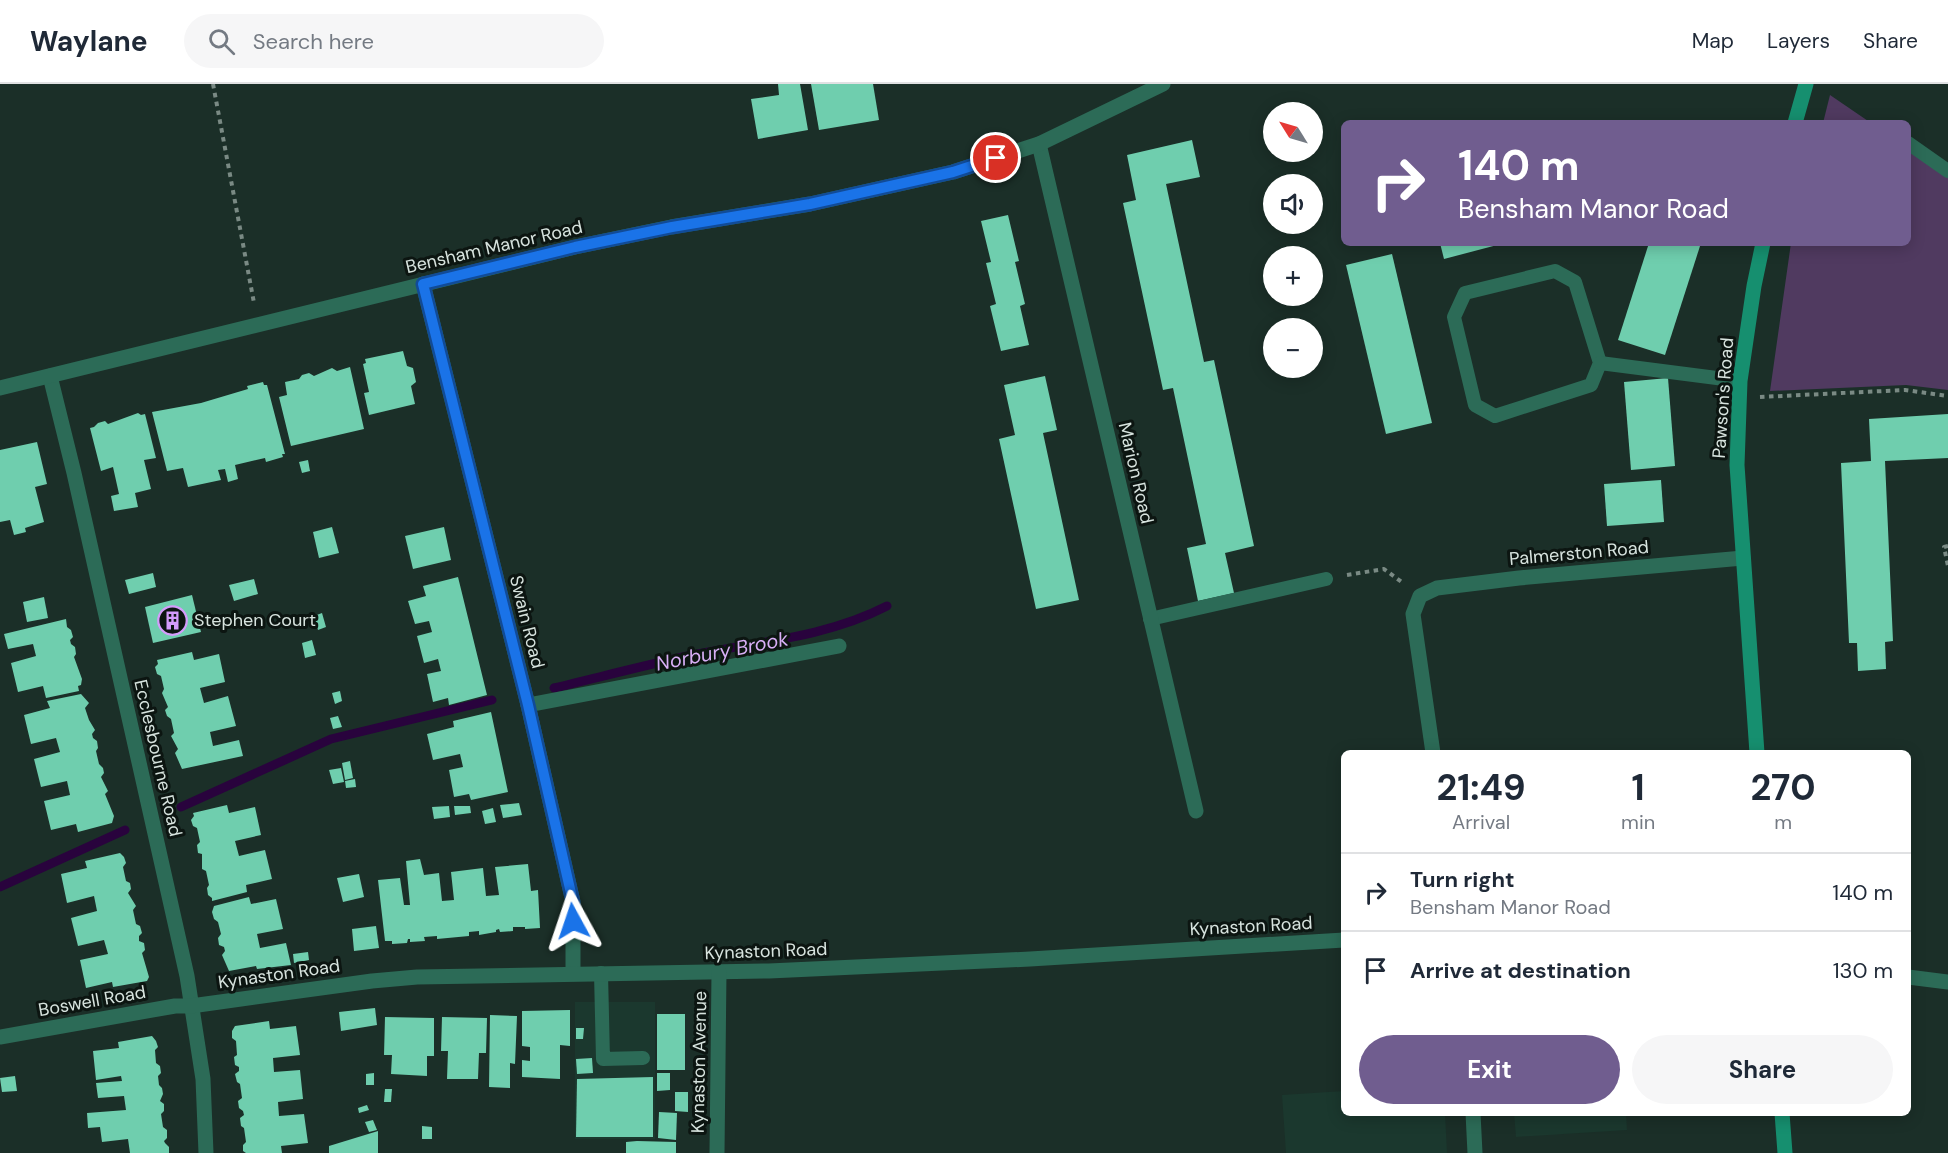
<!DOCTYPE html>
<meta charset="utf-8">
<style>
body{margin:0;font-family:"DM Sans",sans-serif;background:#f6f6f7;color:#1f2937;height:100vh;display:flex;flex-direction:column;font-size:22px;white-space:nowrap}
*{box-sizing:border-box;margin:0}
p{font-size:20px;color:#747a83}
.icon{flex:none;width:33px;height:33px;fill:none;stroke:currentColor;stroke-width:2;stroke-linecap:round;stroke-linejoin:round}
.map{position:relative;flex:1;overflow:hidden}
.drawer{position:absolute;left:1341px;top:666px;width:570px;height:366px;display:flex;flex-direction:column;background:#fff;border-radius:9px;box-shadow:0 3px 15px #0003}
.drawer>*{flex:none}
.hud{position:absolute;left:1341px;top:36px;width:570px;height:126px;border-radius:9px;box-shadow:0 3px 15px #0003;background:#705d8f;color:#fff;overflow:hidden}
.needle{width:39px;rotate:307deg}
.fabs{position:absolute;left:1263px;top:18px;display:grid;gap:12px}
.fabs a{display:grid;place-items:center;width:60px;height:60px;border-radius:50%;background:#fff;box-shadow:0 3px 15px #0003;font-size:30px}
.pin{position:absolute;display:grid;place-items:center;width:51px;height:51px;color:#fff;margin:-26px;border:3px solid #fff;border-radius:50%;box-shadow:0 2px 6px #0007}
.me{position:absolute;width:66px;margin:-33px;rotate:355deg;stroke-linejoin:round;filter:drop-shadow(0 0 4px #0008)}
.turn{display:flex;align-items:center;gap:21px;height:126px;padding:0 18px;font-size:27px}
.turn .icon{width:78px;height:78px;stroke-width:2.5}
.turn b{display:block;font-size:42px;line-height:51px}
.eta{display:flex;justify-content:space-evenly;align-items:center;height:102px;text-align:center}
.eta b{font-size:36px;font-weight:700;line-height:42px}
.button{display:flex;gap:12px;margin-top:auto;padding:12px 18px}
.button a{flex:1;height:69px;border-radius:36px;background:#705d8f;color:#fff;font-size:24px;font-weight:700;line-height:69px;text-align:center}
.button a+a{background:#f6f6f7;color:#1f2937}
ul{padding:0;list-style:none}
li{display:flex;align-items:center;gap:18px;height:78px;padding:0 18px;border-top:2px solid #e0e1e3}
li div{flex:1}
li b{display:block;font-size:22px}
li em{font-style:normal}
header{display:flex;align-items:center;gap:36px;box-sizing:border-box;height:84px;padding:0 30px;background:#fff;border-bottom:2px solid #e0e1e3}
header strong{font-size:28px}
nav{display:flex;gap:33px;margin-inline-start:auto;font-size:21px}
.search{width:420px;height:54px;background:#f6f6f7;display:flex;align-items:center;gap:15px;box-sizing:border-box;padding:0 21px;border-radius:33px;color:#747a83;font-size:22px}
.map>svg:first-child{display:block}
</style>
<header>
<strong>Waylane</strong>
<div class="search"><svg class="icon" aria-label="search" viewBox="0 0 24 24"><circle cx="10" cy="10" r="6"/><path d="M15 15l6 6"/></svg>Search here</div>
<nav><a>Map</a><a>Layers</a><a>Share</a></nav>
</header>
<div class="map">
<svg width="1948" height="1069" viewBox="0 0 1948 1069">
<rect width="100%" height="100%" fill="#1b2f28"/>
<!-- built -->
<g fill="#1b382e">
<rect x="575" y="918" width="80" height="137"/>
<path d="M1344,1007V1029H1445L1447,1069H1286L1282,1011Z"/>
<path d="M1514,1029H1626L1627,1046L1516,1053Z"/>
</g>
<!-- green -->
<g fill="#503a60">
<path d="M1830,11L1871,39H1823Z"/>
<path d="M1908,65L1948,93V306L1906,301L1770,307L1791,159H1908Z"/>
</g>
<g fill="none" stroke-linecap="round" stroke-linejoin="round">
<!-- stream -->
<g stroke="#29033d" stroke-width="9">
<path d="M554,604C600,593 646,581 692,571C758,558 827,553 887,522"/>
<path d="M181,723L331,655L492,616"/>
<path d="M0,803L125,746"/>
</g>
</g>
<!-- building -->
<g fill="#6fceae">
<path d="M778,0H800L808,46L758,55L751,15L779,11Z"/>
<path d="M811,0H873L879,36L819,46Z"/>
<path d="M1192,56L1200,93L1166,100L1204,278L1214,276L1254,462L1225,469L1234,509L1198,517L1187,464L1206,460L1173,304L1163,306L1123,119L1136,116L1127,71Z"/>
<path d="M1008,131L1019,177L1015,178L1025,220L1020,222L1029,261L1001,267L990,222L996,220L986,179L991,178L981,137Z"/>
<path d="M1440,159H1500L1501,160L1444,175Z"/>
<path d="M1649,159H1701L1665,271L1618,256Z"/>
<path d="M1392,170L1432,339L1386,350L1346,181Z"/>
<path d="M403,267L407,282L413,284L416,298L411,302L415,320L369,331L364,309L369,308L363,280L366,279L365,275Z"/>
<path d="M350,283L364,345L291,362L279,313L287,311L285,298L299,295L302,291L309,289L314,292L332,284L337,287Z"/>
<path d="M1045,292L1057,346L1043,349L1079,516L1036,525L999,355L1015,351L1004,301Z"/>
<path d="M1668,294L1675,382L1631,386L1624,298Z"/>
<path d="M263,298L264,301H267L285,370H282L283,373L266,378L265,374L235,381L238,395L228,398L225,385L218,386L221,396L188,403L183,384L167,387L152,328L201,319L248,305L247,302Z"/>
<path d="M138,329L141,331L145,330L156,374L144,376L151,405L135,409L138,423L114,427L111,412L119,410L113,383L101,387L90,344L94,343L98,339L105,337L108,340Z"/>
<path d="M1948,330V374L1885,377L1893,557L1885,558L1886,585L1858,587L1857,559H1849L1841,379L1871,377L1869,335Z"/>
<path d="M37,358L47,400L35,403L44,438L25,444L26,448L14,451L10,436L0,438V366Z"/>
<path d="M308,376L310,387L302,389L299,378Z"/>
<path d="M1661,396L1664,438L1607,442L1604,400Z"/>
<path d="M332,443L339,469L319,474L313,448Z"/>
<path d="M444,443L451,476L413,485L405,452Z"/>
<path d="M153,489L156,503L129,510L125,496Z"/>
<path d="M458,493L487,611L449,621L448,614L433,618L427,590L441,587L438,575L424,579L417,552L432,548L429,537L415,540L408,517L426,512L423,502Z"/>
<path d="M254,495L258,510L234,517L229,501Z"/>
<path d="M192,511L201,548L153,559L145,523Z"/>
<path d="M44,513L48,534L27,538L23,518Z"/>
<path d="M322,529L326,543L318,546L314,532Z"/>
<path d="M66,535L67,543L71,546L73,553L70,556L71,560L75,563L76,570L74,573L82,595L81,601L78,602L79,607L46,614L43,602L18,608L11,579L36,572L33,560L8,565L4,550Z"/>
<path d="M312,556L316,571L305,574L302,559Z"/>
<path d="M192,568L194,576L219,570L225,598L200,604L204,619L228,612L236,642L210,648L213,662L239,656L243,672L182,685L175,669L178,665L171,652L174,649L171,635L167,632L165,626L168,623L162,609L164,605L161,592L157,590L155,583L158,580L157,576Z"/>
<path d="M340,607L342,617L335,620L332,609Z"/>
<path d="M81,610L89,619L85,624L89,636L95,646L92,650L93,654L97,657L98,664L96,667L99,680L103,684L104,689L101,693L108,707L105,710L114,732L112,739L78,748L76,740L51,746L44,717L70,711L67,697L41,703L34,675L60,668L56,654L31,660L24,631L50,624L47,617Z"/>
<path d="M491,628L508,708L471,716L469,710L454,713L449,686L463,683L460,670L433,676L427,650L454,643L453,637Z"/>
<path d="M338,632L342,643L333,645L330,634Z"/>
<path d="M350,677L353,694L345,696L342,679Z"/>
<path d="M341,684L344,698L333,700L329,686Z"/>
<path d="M355,695L356,703L346,704L345,697Z"/>
<path d="M519,719L522,731L503,734L500,721Z"/>
<path d="M227,721L229,729L255,723L261,751L235,757L239,772L265,766L272,795L246,801L247,808L212,817V814L208,811L207,804L209,801L206,787L202,785V770L198,769L197,761L200,758L197,744L193,742L191,736L194,732L193,729Z"/>
<path d="M449,722L450,733L434,735L432,723Z"/>
<path d="M454,722H470L471,729L455,731Z"/>
<path d="M493,724L496,738L485,740L482,727Z"/>
<path d="M120,769L124,773L126,779L123,783L126,797L130,799L131,805L128,809L136,822L133,826L136,840L140,842L142,849L139,852V857L144,859L145,866L142,869L149,893L147,897L113,903L112,898L86,904L80,876L108,870L104,856L78,862L71,834L97,827L94,812L67,819L61,790L87,784L85,777Z"/>
<path d="M420,775L424,791L439,789L442,817L454,816L451,788L483,784L486,812L499,811L495,783L528,780L531,807L538,806L540,844L525,845V843H513V847L500,848L499,845L496,846V848L479,851V847L469,848V852L437,855V852L424,853L425,857L410,858V855H408L407,859L392,860V857H385L378,796L400,794L404,821H410L406,777Z"/>
<path d="M359,790L364,813L343,818L337,794Z"/>
<path d="M249,813L251,820L276,815L283,845L257,850L260,864L286,859L291,881L257,885L256,882L229,887L222,871L225,867L224,863L219,861L218,854L221,850L218,838L214,835L212,828L214,822Z"/>
<path d="M376,842L379,864L354,867L352,845Z"/>
<path d="M308,868L309,876L294,879L293,870Z"/>
<path d="M375,924L377,941L341,947L339,928Z"/>
<path d="M570,926V962L560,961V995L522,993V976L530,977V963L522,962V927Z"/>
<rect x="657" y="930" width="28" height="56"/>
<path d="M490,931L517,932L515,980L510,979V1004L489,1003Z"/>
<path d="M385,933L434,934V972H427V992L391,990L392,971H384Z"/>
<path d="M442,933L487,934L486,969H479L478,995H447L448,967H441Z"/>
<path d="M269,937L270,945L296,942L300,971L273,974L274,988L300,986L303,1015L278,1018L279,1032L304,1030L308,1059L281,1062L282,1069H246L243,1067V1061L246,1058L244,1044L241,1042L240,1034L244,1031L243,1027L239,1024L238,1017L242,1014L240,1000L237,998L235,990L239,987V983L235,981L234,973L237,971L236,957L232,954V947L235,942Z"/>
<path d="M576,944H584L583,955H576Z"/>
<path d="M152,952L156,957L158,963L155,966L156,979L160,982L161,989L158,992L159,1001L162,1004L163,1010L160,1017L164,1020V1027L161,1030L163,1043L167,1046V1054L164,1057L165,1059L169,1063V1069H130L128,1055L102,1058L100,1043L88,1044L87,1029L126,1026L124,1012L98,1014L96,999L122,997L121,992L96,996L93,967L119,964L118,958Z"/>
<path d="M592,974L593,989L577,990L576,975Z"/>
<path d="M374,989V1001H366V990Z"/>
<path d="M657,989H670V1006L657,1007Z"/>
<path d="M15,992L17,1007L2,1008L0,994Z"/>
<path d="M653,993V1053H576L577,995Z"/>
<path d="M385,1005H392L391,1018H384Z"/>
<path d="M675,1008H688V1028L675,1027Z"/>
<path d="M367,1021L369,1026L359,1029L358,1024Z"/>
<path d="M659,1028L677,1029L676,1056L658,1054Z"/>
<path d="M373,1036L377,1046L369,1048L365,1038Z"/>
<path d="M422,1042L432,1043V1055H422Z"/>
<path d="M378,1047V1069H329V1062Z"/>
<path d="M637,1057L676,1058V1069H626V1058Z"/>
</g>
<g fill="none" stroke-linecap="round" stroke-linejoin="round">
<!-- path -->
<g stroke="#7a8a84" stroke-width="4" stroke-dasharray="4.5 4.5" stroke-linecap="butt">
<path d="M213,0L254,219"/>
<path d="M1760,313L1905,306L1948,312"/>
<path d="M1948,462L1944,463L1948,482"/>
<path d="M1347,491L1384,485L1403,499"/>
</g>
<!-- lane -->
<g stroke="#2c6b57" stroke-width="14">
<path d="M1908,59L1948,87"/>
<path d="M1555,187L1575,198L1600,279L1591,301L1495,332L1475,321L1454,233L1465,209Z"/>
<path d="M1600,279L1740,297"/>
<path d="M1150,535L1326,495"/>
<path d="M601,889L603,975L643,974"/>
</g>
<!-- street -->
<g stroke="#2c6b57" stroke-width="15">
<path d="M1039,60L1196,727"/>
<path d="M423,200L528,621L573,818V889"/>
<path d="M50,292L74,389L187,892L203,995L206,1069"/>
<path d="M0,304L575,163L671,143L810,120L953,88L1039,60L1163,0"/>
<path d="M528,621L839,562"/>
<path d="M1433,669L1413,530L1420,512L1437,504L1519,494L1743,474"/>
<path d="M1908,893L1948,898"/>
<path d="M0,953L175,922H191L372,897L417,893L769,887L1030,875L1344,856"/>
<path d="M1473,1029L1475,1069"/>
<path d="M717,1069L719,888"/>
</g>
<!-- secondary -->
<g stroke="#168f6f" stroke-width="15">
<path d="M1795,39L1806,0"/>
<path d="M1757,669L1737,381L1740,297L1754,202L1763,159"/>
<path d="M1782,1029L1785,1069"/>
</g>
</g>
<g fill="none" stroke-linecap="round" stroke-linejoin="round">
<defs>
<path id="route" d="M573,837V818L528,621L423,200L575,163L672,143L810,120L953,88L996,74"/>
</defs>
<!-- route casing -->
<use href="#route" stroke="#114b97" stroke-width="15"/>
<!-- route -->
<use href="#route" stroke="#1a73e8" stroke-width="10"/>
</g>
<!-- icons -->
<defs>
<symbol id="building-ring" viewBox="-11 -11 22 22"><circle r="9.5" fill="#0c1511" stroke="#d49cfb" stroke-width="1.5"/><path d="M-4-6H4V6H1V3H-1V6H-4ZM-2.5-4.3h1.7v1.8h-1.7ZM.8-4.3h1.7v1.8H.8ZM-2.5-1h1.7V.8h-1.7ZM.8-1h1.7V.8H.8Z" fill="#d49cfb"/></symbol>
</defs>
<g fill-rule="evenodd">
<use href="#building-ring" x="156" y="520" width="33" height="33"/>
</g>
<g text-anchor="middle" dominant-baseline="central" stroke-width="6" stroke-linejoin="round" paint-order="stroke">
<!-- street labels -->
<g font-size="18" fill="#d7e3de" stroke="#0c1511">
<text transform="translate(494 163) rotate(-13)">Bensham Manor Road</text>
<text transform="translate(1723 314) rotate(-86)">Pawson's Road</text>
<text transform="translate(1136 389) rotate(77)">Marion Road</text>
<text transform="translate(1579 469) rotate(-5)">Palmerston Road</text>
<text transform="translate(527 538) rotate(76)">Swain Road</text>
<text transform="translate(158 674) rotate(77)">Ecclesbourne Road</text>
<text transform="translate(1251 842) rotate(-3)">Kynaston Road</text>
<text transform="translate(766 867) rotate(-2)">Kynaston Road</text>
<text transform="translate(279 890) rotate(-8)">Kynaston Road</text>
<text transform="translate(92 917) rotate(-10)">Boswell Road</text>
<text transform="translate(699 978) rotate(-89)">Kynaston Avenue</text>
</g>
<!-- poi labels -->
<g font-size="18" fill="#d7e3de" stroke="#0c1511" text-anchor="start">
<text x="194" y="536">Stephen Court</text>
</g>
<!-- water labels -->
<g font-size="20" font-style="italic" fill="#d8aff6" stroke="#0c1511">
<text transform="translate(722 567) rotate(-11)">Norbury Brook</text>
</g>
</g>
</svg>
<div class="fabs">
<a><svg class="needle" viewBox="-14 -14 28 28"><path d="M0-13l5 13h-10z" fill="#e53935"/><path d="M0 13l5-13h-10z" fill="#747a83"/></svg></a>
<a><svg class="icon" aria-label="sound" viewBox="0 0 24 24"><path d="M4 9h4l5-4v14l-5-4H4zM17 9q2 3 0 6"/></svg></a>
<a>+</a>
<a>−</a>
</div>
<div class="pin" style="left:996px;top:74px;background:#d93025"><svg class="icon" aria-label="arrive" viewBox="0 0 24 24"><path d="M6 21V4h12l-3 4 3 4H6"/></svg></div>
<svg class="me" style="left:573px;top:837px" viewBox="-20 -20 40 40"><path d="M0-17L14 15 0 8-14 15z" fill="#1a73e8" stroke="#fff" stroke-width="4"/></svg>
<div class="hud">
<div class="turn"><svg class="icon" aria-label="right" viewBox="0 0 24 24"><path d="M7 20v-9h11M14 6l5 5-5 5"/></svg><div><b>140 m</b>Bensham Manor Road</div></div>
</div>
<section class="drawer">
<div class="eta">
<div><b>21:49</b><p>Arrival</p></div>
<div><b>1</b><p>min</p></div>
<div><b>270</b><p>m</p></div>
</div>
<ul>
<li><svg class="icon" aria-label="right" viewBox="0 0 24 24"><path d="M7 20v-9h11M14 6l5 5-5 5"/></svg><div><b>Turn right</b><p>Bensham Manor Road</p></div><em>140 m</em></li>
<li><svg class="icon" aria-label="arrive" viewBox="0 0 24 24"><path d="M6 21V4h12l-3 4 3 4H6"/></svg><div><b>Arrive at destination</b></div><em>130 m</em></li>
</ul>
<div class="button"><a>Exit</a><a>Share</a></div>
</section>
</div>
